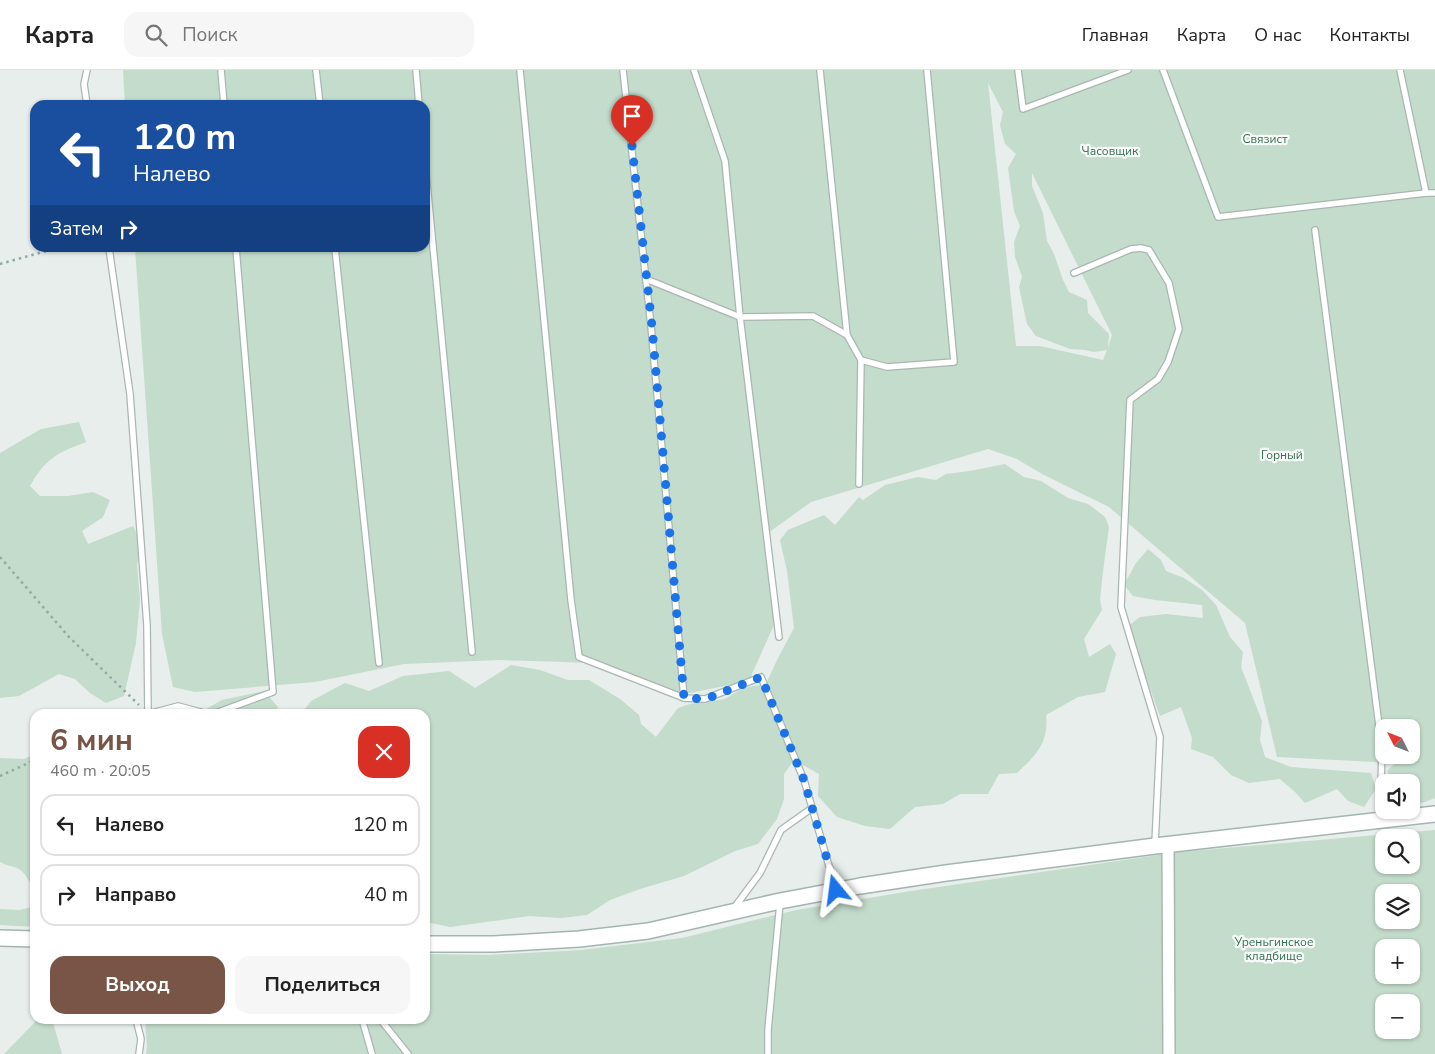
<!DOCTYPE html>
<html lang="ru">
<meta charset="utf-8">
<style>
body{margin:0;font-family:"Nunito Sans",sans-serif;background:#f6f6f6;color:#222;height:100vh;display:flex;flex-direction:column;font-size:19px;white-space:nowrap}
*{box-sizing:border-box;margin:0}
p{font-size:16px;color:#767676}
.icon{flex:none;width:28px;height:28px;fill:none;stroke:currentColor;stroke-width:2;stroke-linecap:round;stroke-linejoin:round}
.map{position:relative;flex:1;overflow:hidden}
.side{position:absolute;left:30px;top:639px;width:400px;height:315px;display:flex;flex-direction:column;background:#fff;border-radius:15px;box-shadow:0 1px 4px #0004}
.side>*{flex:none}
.top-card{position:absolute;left:30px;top:30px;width:400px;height:152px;border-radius:15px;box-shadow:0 1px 4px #0004;background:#1a4fa0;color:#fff;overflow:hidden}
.needle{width:32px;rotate:312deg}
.fabs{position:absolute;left:1375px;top:649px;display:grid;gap:10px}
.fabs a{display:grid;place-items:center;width:45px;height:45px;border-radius:10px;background:#fff;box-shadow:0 1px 4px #0004;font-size:25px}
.pin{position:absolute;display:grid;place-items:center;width:42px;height:42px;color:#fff;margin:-51px -21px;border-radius:50% 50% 50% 0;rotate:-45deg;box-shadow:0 0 5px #0007}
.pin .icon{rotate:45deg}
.me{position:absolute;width:55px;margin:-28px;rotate:344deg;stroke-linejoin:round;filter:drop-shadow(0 0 4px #0008)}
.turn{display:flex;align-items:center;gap:18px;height:105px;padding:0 20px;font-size:22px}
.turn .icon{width:65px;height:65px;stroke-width:2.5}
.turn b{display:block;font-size:35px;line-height:42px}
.then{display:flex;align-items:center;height:48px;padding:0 20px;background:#0003;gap:10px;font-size:19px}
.round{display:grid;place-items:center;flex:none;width:52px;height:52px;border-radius:15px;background:#f6f6f6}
.overview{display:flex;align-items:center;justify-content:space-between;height:85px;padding:0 20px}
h1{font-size:30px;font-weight:700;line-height:38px;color:#785546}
.cta{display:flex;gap:10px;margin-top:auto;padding:10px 20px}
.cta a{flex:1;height:58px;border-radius:15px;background:#785546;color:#fff;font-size:20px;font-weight:700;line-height:58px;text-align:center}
.cta a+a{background:#f6f6f6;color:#222}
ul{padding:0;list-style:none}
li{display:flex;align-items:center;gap:15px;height:62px;margin:0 10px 8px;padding:0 10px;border:2px solid #e0e0e0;border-radius:15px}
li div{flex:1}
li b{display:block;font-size:19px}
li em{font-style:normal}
header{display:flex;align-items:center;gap:30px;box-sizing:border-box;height:70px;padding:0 25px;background:#fff;border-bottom:1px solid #e0e0e0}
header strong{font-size:24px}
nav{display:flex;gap:28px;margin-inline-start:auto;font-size:18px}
.search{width:350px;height:45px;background:#f6f6f6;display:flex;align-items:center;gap:12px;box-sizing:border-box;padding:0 18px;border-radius:15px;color:#767676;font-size:19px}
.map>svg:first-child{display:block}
</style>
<header>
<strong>Карта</strong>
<div class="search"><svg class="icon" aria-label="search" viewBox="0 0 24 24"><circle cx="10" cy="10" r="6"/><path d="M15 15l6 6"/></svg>Поиск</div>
<nav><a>Главная</a><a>Карта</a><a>О нас</a><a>Контакты</a></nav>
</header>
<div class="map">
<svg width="1435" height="984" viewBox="0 0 1435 984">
<rect width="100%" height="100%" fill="#e7eeeb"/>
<!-- green -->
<g fill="#c3dccb" fill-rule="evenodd">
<path d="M123,0H1435V728L1422,733L1411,729V712H1393L1387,701L1395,693L1277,687L1245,553L1109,437L1042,404L1017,389L988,379L811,432L768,463L776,550L749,611L670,627L592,593L499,590L404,594L315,612L195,622L173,617L162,564L135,178H425V35H125ZM988,13L1003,42L1000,55L1005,74L1016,84L1008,98L1014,141L1020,156L1014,172L1015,187L1022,207L1019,217L1027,254L1036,266L1070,279L1085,280L1094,282L1107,280L1103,290L1040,276H1016ZM1032,103L1112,265L1108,278L1109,264L1088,243L1087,230L1069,222L1063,210L1054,184L1047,171L1043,143L1032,116ZM1384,658H1411V685H1384Z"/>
<path d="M79,352L86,372C57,383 46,388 30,416L40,426H68L93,422L110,430L103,447L82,461L88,474L133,456L141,473L137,495L140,530L136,573L124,626L106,633L90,623L75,609L59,604L19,626L0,628V383L41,359Z"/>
<path d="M1005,394L1024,407L1041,411L1068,428L1088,434L1105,447L1109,457L1103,501L1100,530L1102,540L1084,569L1089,587L1110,574L1116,584L1105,622L1078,627L1046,645C1049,673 1036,685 1017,703L999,704L988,724H960L943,734L915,737L890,759L865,756L837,747L818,726L819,704L794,690L784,704V729L777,749L758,774L735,781L684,806L640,819L610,830L587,845L561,848L529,846L450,857L431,853L425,854V644H301L311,631L345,613L369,621L403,606L449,601L475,618L511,595L540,600L568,610H589L620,629L639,645L641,654L656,667L678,638L690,634L725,629L743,618L766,614L777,590L794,558L787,501L780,470L788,460L824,445L835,455L859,427L863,430L885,415L918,407L936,410L946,404L970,401Z"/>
<path d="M1148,479L1161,490L1166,501L1184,508L1202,520L1216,535L1230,567L1243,582L1241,597L1262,651L1260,670L1265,687L1291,697L1371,703L1376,719L1364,737L1348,731L1337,719L1305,733L1295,722L1280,709L1249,713L1231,705L1213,687L1191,679L1192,668L1181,637L1160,646L1141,594L1124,559L1140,547L1166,544L1203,548L1202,535L1155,530L1133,526L1124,515L1136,493Z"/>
<path d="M264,621L278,637L274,644H197L222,630Z"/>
<path d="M35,684V824C32,817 27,804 19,799C14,796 7,796 0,792V688L24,689Z"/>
<path d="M1435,760V984H146L147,976L145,949H425V884L488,885L581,880L682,868L796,840L911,821L1179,782ZM1384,768H1411V795H1384ZM1384,822H1411V850H1384ZM1384,878H1411V905H1384ZM1384,932H1411V960H1384Z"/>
<path d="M35,836V857L0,855V839L20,840Z"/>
<path d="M38,949H52L62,984H4Z"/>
</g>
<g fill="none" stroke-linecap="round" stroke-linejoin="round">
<defs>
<g id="service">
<path d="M221,0L224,35"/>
<path d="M316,0L320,35"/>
<path d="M416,0L419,35"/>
<path d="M520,0L571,530L579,587L684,628"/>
<path d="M623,0L651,256L684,628L705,629L761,607L804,710L836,820"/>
<path d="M694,0L725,91L740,247L779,567"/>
<path d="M820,0L847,265"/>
<path d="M1018,0L1023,39L1128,0"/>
<path d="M1163,0L1218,147L1426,123"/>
<path d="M1400,0L1426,123H1435"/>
<path d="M87,35L84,14L87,0"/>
<path d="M425,93L472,582"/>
<path d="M1315,160L1382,679L1380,748"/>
<path d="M109,178L130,324L147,555L148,644"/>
<path d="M335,178L379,593"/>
<path d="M1074,203L1131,179L1141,178L1149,180L1169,213L1179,259L1168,292L1158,309L1130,330L1121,537L1160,667L1155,774"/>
<path d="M646,209L740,247L813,246L847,265L861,290L887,297L954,292L927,0"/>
<path d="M859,414L861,290"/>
<path d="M148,644L178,636L208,644"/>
<path d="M213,644L273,622L236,178"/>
<path d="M734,838L760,803L781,760L812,738"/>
<path d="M136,949L141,969L139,984"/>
<path d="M362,949L372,984"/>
<path d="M380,949L408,984"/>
<path d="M768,984V960L780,833"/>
</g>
<path id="minor" d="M1168,774L1169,984"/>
<g id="secondary">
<path d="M0,868L35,869"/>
<path d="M425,874H494L579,869L648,861L780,831L860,816L946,803L1155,776L1435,744"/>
</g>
</defs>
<!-- service casing -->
<use href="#service" stroke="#aab6b2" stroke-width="8"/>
<!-- minor casing -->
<use href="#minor" stroke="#aab6b2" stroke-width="14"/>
<!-- secondary casing -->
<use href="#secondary" stroke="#a3b5b0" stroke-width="18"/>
<!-- path -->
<g stroke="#8bada5" stroke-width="2.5" stroke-dasharray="2.5 4" stroke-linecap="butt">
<path d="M0,194L57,178"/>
<path d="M0,487L69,567L139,635"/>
<path d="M0,706L35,690"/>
</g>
<!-- service -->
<use href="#service" stroke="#fff" stroke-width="5.5"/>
<!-- minor -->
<use href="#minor" stroke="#fff" stroke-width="11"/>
<!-- secondary -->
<use href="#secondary" stroke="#fff" stroke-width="15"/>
</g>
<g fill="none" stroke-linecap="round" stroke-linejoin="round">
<!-- route -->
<path stroke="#1a73e8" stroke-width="9" stroke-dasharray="0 16.2" d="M632,76L652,256L684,628L706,629L761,607L804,710L836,820"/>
</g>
<g text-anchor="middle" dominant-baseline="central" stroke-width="4.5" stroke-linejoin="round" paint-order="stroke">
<!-- park labels -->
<g font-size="12" fill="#367050" stroke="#f7faf9">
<text x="1265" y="69">Связист</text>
<text x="1110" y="81">Часовщик</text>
<text x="1282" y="385">Горный</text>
<text x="1274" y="872">Уреньгинское<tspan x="1274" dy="14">кладбище</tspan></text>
</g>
</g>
</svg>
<div class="fabs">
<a><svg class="needle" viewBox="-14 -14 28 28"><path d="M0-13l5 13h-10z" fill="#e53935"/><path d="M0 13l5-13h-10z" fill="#767676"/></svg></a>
<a><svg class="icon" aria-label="sound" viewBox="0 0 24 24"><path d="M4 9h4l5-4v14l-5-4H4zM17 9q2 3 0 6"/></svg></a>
<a><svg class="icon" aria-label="search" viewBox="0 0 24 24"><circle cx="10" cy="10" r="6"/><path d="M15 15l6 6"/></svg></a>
<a><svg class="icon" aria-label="layers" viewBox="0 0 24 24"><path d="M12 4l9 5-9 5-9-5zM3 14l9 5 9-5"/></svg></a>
<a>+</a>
<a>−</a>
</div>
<div class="pin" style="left:632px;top:76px;background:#d93025"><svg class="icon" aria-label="arrive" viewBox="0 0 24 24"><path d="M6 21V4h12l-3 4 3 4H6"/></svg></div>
<svg class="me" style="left:836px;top:820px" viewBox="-20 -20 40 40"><path d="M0-17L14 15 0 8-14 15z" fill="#1a73e8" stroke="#fff" stroke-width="4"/></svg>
<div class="top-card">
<div class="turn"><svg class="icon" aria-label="left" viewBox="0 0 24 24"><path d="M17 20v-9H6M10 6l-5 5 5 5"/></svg><div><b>120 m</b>Налево</div></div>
<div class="then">Затем<svg class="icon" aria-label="right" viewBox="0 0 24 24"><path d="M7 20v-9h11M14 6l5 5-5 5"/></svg></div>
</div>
<section class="side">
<div class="overview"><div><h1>6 мин</h1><p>460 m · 20:05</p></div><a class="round" style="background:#d93025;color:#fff"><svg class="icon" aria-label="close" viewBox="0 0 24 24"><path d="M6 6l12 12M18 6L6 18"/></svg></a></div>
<ul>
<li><svg class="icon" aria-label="left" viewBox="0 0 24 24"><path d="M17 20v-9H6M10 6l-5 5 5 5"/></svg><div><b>Налево</b></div><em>120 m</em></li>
<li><svg class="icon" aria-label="right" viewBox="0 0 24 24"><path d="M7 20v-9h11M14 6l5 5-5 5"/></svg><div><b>Направо</b></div><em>40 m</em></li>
</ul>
<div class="cta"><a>Выход</a><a>Поделиться</a></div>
</section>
</div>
